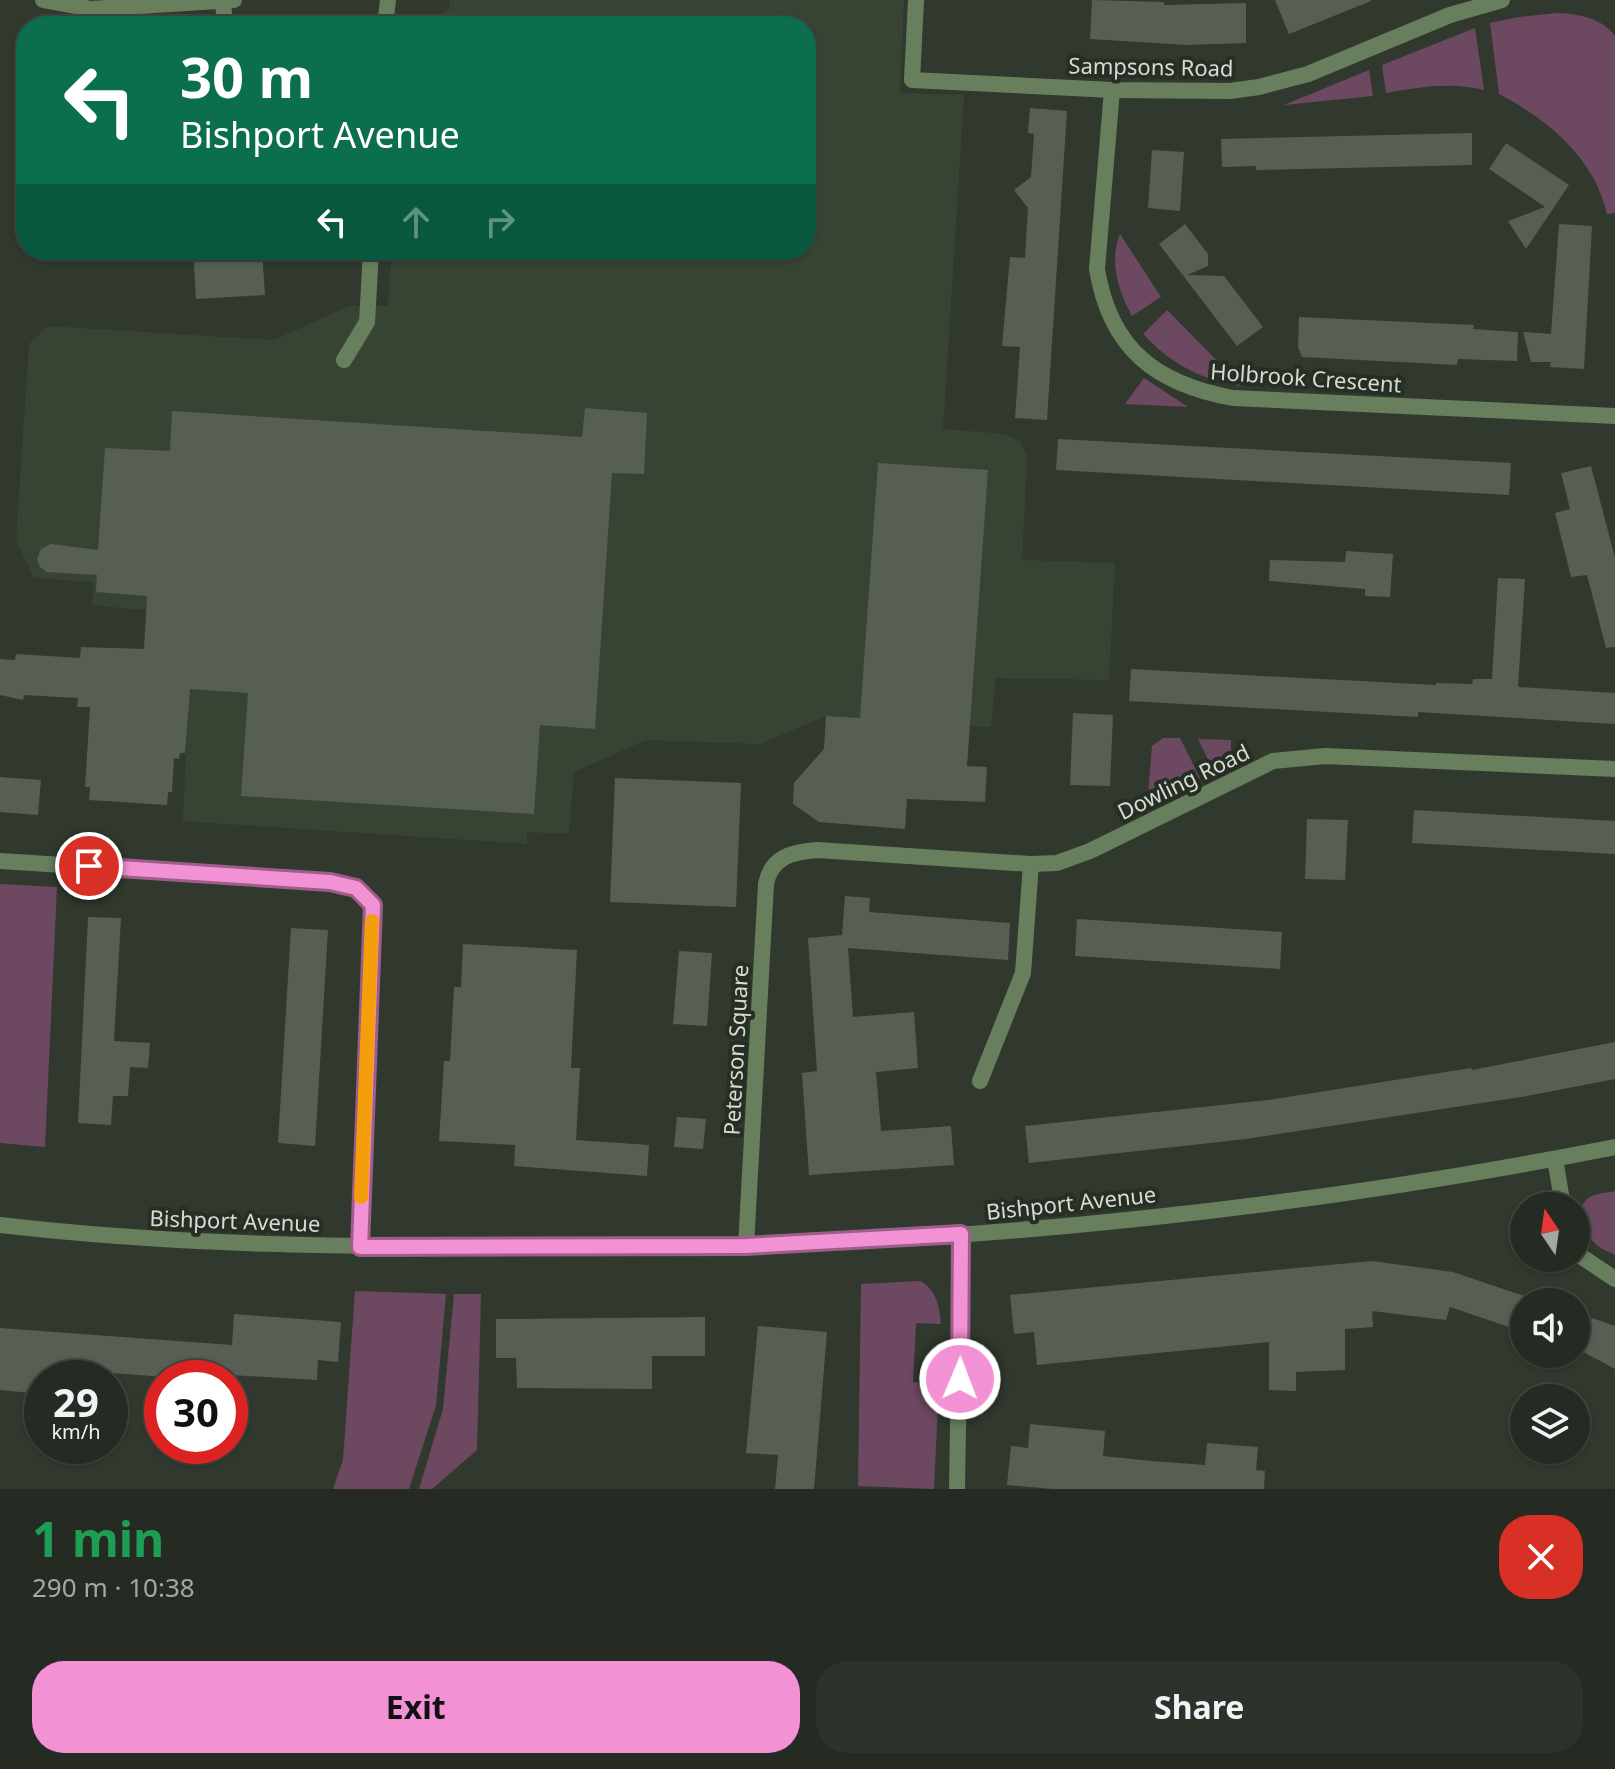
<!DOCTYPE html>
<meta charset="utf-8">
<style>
body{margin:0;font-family:"Noto Sans",sans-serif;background:#2d332a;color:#f1f3f6;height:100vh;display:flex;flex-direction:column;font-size:30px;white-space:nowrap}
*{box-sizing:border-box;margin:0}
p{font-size:26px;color:#a3a7a5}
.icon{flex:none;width:44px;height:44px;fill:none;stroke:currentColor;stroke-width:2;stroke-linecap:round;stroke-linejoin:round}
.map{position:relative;height:1489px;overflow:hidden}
.details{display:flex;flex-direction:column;background:#252b22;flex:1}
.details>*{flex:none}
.guide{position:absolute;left:16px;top:16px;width:800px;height:244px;border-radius:32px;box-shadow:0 2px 6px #0004,0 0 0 2px #424740;background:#0b6e4f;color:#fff;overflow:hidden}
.needle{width:52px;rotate:347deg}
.controls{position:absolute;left:1510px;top:1192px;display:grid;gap:16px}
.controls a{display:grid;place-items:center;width:80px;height:80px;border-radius:50%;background:#252b22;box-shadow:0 2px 6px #0004,0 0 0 2px #424740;font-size:40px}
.speed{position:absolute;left:24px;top:1360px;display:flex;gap:16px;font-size:40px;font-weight:700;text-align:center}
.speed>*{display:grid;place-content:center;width:104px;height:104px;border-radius:50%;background:#252b22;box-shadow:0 2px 6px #0004,0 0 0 2px #424740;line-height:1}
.speed small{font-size:20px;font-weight:400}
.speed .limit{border:12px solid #d22;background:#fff;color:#111}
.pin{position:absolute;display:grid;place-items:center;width:68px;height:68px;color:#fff;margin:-34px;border:4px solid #fff;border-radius:50%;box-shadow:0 2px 8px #0007}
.me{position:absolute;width:88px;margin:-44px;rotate:1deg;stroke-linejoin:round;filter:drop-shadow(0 0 6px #0008)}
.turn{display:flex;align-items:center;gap:28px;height:168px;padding:0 32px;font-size:36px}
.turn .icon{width:104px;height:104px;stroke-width:2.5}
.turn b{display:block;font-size:56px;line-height:68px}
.lanes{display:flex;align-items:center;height:76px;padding:0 32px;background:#0003;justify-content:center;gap:40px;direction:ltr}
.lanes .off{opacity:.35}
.round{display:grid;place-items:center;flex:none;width:84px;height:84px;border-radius:32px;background:#2d332a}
.summary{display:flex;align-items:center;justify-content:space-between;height:136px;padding:0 32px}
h1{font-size:48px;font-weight:700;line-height:60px;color:#1e9e55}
.primary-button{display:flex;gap:16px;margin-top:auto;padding:16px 32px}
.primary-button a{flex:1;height:92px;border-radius:32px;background:#f391d5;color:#111;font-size:32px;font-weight:700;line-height:92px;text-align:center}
.primary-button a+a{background:#2d332a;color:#f1f3f6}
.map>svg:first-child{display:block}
</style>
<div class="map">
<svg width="1615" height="1489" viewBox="0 0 1615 1489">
<rect width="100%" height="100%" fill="#31392e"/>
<!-- built -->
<path fill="#384433" d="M450,0H904L900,93L964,95L943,429L1005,434L1022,443L1027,457L1022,560L1115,563L1109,680L996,678L991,727L826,716L760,744L646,740L574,772L569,834L527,832V844L183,821L192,615L92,605L94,582L34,578L16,540L29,344L48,326L274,340L349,306H388L392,250H806V26H429L449,8Z"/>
<!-- green -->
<g fill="#6d4961">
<path d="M1557,13C1578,14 1601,17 1615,36V213L1607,214C1594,157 1548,120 1499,94L1490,23L1519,17Z"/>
<path d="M309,15L310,26H252L258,18Z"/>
<path d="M1475,28L1484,90C1451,82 1420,87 1386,93L1382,65Z"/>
<path d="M1369,70L1373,96L1284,105Z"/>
<path d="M1120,234L1161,297L1132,316C1118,291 1109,261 1120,234Z"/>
<path d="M1167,310L1242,386C1202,381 1170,363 1143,334Z"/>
<path d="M1144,378L1188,407L1125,404Z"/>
<path d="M1163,738H1180L1200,778L1152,801L1148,795L1152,746Z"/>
<path d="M1198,739L1231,740V762L1213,770Z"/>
<path d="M0,884L57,887L45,1147L0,1143Z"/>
<path d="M1615,1191V1255C1610,1252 1603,1250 1598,1246C1585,1236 1572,1208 1590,1197C1597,1193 1607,1193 1615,1191Z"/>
<path d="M920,1281C937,1290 939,1306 941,1324L916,1323L913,1382L939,1383L934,1489L858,1486L861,1284Z"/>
<path d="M355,1291L446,1294L436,1405L409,1489H333L343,1460Z"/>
<path d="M454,1294H481L477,1450L432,1489H419L443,1409Z"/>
</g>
<!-- building -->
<g fill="#575f54">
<path d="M1092,0L1164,2V5L1246,3V43L1186,45L1090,39Z"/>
<path d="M1275,0H1371V1L1289,34Z"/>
<path d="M1030,108L1067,111L1047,420L1015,418L1020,347L1002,346L1010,257L1025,258L1028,208L1014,190L1031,177L1034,134L1028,133Z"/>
<path d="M1472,133V165L1256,170V166L1222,167L1221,139Z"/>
<path d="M1506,143L1569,185L1526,249L1508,221L1545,207L1489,169Z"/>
<path d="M1152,150L1184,152L1180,211L1148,208Z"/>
<path d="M1185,224L1208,254V266L1187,275L1224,276L1263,327L1237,346L1159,244Z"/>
<path d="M1559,224L1592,226L1584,369L1550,367L1551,362H1531L1523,332L1551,334Z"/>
<path d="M193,250H262L265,295L196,299Z"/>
<path d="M1299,317L1474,325L1473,329L1518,332L1517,361L1458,359L1457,365L1302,357L1298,347Z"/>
<path d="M585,408L647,413L644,474L612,473L595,729L540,725L534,814L241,796L248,693L190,689L185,753H180L179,759L174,758L172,792H168L167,805L89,800L90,787H85L90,707H77L78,698L24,695L23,700L0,695V659L15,660L16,654L80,658L81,647L144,649L147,596L96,592L97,575L47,572L40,567L37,559L41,549L51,544L98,550L105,448L170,451L172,411L582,437Z"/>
<path d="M1058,439L1511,463L1509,495L1056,470Z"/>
<path d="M878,463L988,470L967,766L987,767L985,802L907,799L905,829L819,822L793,804L794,783L824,749L826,716L860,718Z"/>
<path d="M1591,466L1615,558V647L1606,648L1587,575L1571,577L1555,513L1570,509L1561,473Z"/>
<path d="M1346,551L1393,554L1390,597L1365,596V589L1269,581L1270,560L1345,562Z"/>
<path d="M1498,578L1525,579L1518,687L1615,693V724L1418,712V717L1129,701L1131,669L1436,685V683L1472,684L1473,679H1492Z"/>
<path d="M1073,713L1113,715L1110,786L1070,785Z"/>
<path d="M0,777L41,780L38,815L0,812Z"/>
<path d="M615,778L741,783L736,907L610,902Z"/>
<path d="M1414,810L1615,821V854L1412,843Z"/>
<path d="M1307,819L1348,820L1345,880L1305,879Z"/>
<path d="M845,896L870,898L869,912L1010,923L1008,960L848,948L853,1017L914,1012L918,1068L876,1072L881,1131L951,1126L954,1165L809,1175L802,1073L817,1071L808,938L842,935Z"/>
<path d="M88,917L121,918L114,1041L150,1043L148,1068L130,1067L128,1096H113L111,1125L78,1123Z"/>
<path d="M1077,919L1282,932L1280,969L1075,956Z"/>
<path d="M291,928L328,930L315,1146L278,1143Z"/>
<path d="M463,944L577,950L571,1068H580L576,1140L649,1145L647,1176L514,1166L515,1145L439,1141L444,1061H450L454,987H461Z"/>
<path d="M679,951L712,953L707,1026L673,1024Z"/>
<path d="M1615,1042V1079L1527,1096L1246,1139L1029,1163L1025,1126L1268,1100L1471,1068L1472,1070Z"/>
<path d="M677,1117L706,1119L703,1149L674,1147Z"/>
<path d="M1372,1261L1453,1272L1524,1296V1332L1450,1307L1446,1320L1372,1311L1373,1327L1345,1329V1370L1296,1372V1391L1269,1390V1342L1037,1365L1034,1332L1014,1334L1010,1295Z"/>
<path d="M234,1314L341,1322L338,1362L318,1360L317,1380L213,1374V1378H179L57,1369V1377L42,1376V1394L0,1390V1328L232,1345Z"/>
<path d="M705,1317V1356H652V1389L517,1388L516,1358H496V1319Z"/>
<path d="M1592,1318L1615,1326V1369L1576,1348Z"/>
<path d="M758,1326L827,1332L814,1489H775L778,1455L746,1453Z"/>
<path d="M1030,1424L1105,1431L1103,1456L1152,1461L1205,1465L1207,1443L1258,1447L1256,1470L1265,1471L1264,1489H1053L1007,1485L1011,1446L1028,1448Z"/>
</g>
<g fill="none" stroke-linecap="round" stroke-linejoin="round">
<!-- minor -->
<g stroke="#687f5e" stroke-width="16">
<path d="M43,0L91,9L234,0"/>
<path d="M916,0L912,80L1112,90L1230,91L1259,87L1308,74L1450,15L1502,0"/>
<path d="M223,1L225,26"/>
<path d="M385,26L388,0"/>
<path d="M1112,90L1097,269C1110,349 1156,384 1233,398L1615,416"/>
<path d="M344,360L367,322L371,250"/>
<path d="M0,861L330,882L356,888L373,905L360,1247"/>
<path d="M980,1081L1023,973L1031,864"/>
<path d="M1555,1159L1563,1206"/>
<path d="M0,1225C178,1246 358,1247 537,1247C608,1247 679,1248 749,1246C1039,1236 1331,1203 1615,1147"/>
<path d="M746,1246L766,884C771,857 792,852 817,850L1031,864L1057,863L1090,851L1273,761L1325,756L1615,769"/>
<path d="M1576,1246L1582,1257L1615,1279"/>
<path d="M957,1489L961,1234"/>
</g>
</g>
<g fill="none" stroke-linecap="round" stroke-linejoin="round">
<defs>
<path id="route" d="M89,866L330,882L356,888L373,905L360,1247L746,1246L961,1234L960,1379"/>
</defs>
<!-- route casing -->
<use href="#route" stroke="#9e5e8a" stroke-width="20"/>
<!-- route -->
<use href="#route" stroke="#f391d5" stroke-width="14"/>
<!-- slow -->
<path stroke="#f59e0b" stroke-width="14" d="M361,1197L372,921"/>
</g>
<g text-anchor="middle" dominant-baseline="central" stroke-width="8" stroke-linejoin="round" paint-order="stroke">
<!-- street labels -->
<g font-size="22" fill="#d7dbd5" stroke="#272f24">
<text transform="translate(1151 66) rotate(1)">Sampsons Road</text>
<text transform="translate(1306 377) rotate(4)">Holbrook Crescent</text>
<text transform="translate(1183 781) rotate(-26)">Dowling Road</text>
<text transform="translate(735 1050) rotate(-87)">Peterson Square</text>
<text transform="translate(1071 1202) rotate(-6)">Bishport Avenue</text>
<text transform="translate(235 1220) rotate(2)">Bishport Avenue</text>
</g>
</g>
</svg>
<div class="controls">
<a><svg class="needle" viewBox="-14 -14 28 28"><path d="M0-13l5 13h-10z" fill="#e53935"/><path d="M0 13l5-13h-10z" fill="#a3a7a5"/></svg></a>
<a><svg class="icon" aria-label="sound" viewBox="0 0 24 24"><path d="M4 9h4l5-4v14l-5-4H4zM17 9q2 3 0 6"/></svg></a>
<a><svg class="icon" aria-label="layers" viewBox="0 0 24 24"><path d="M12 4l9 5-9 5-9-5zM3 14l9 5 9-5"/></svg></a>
</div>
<div class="speed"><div>29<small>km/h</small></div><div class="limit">30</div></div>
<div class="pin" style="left:89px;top:866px;background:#d93025"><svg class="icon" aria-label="arrive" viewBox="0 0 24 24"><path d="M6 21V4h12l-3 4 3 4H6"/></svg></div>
<svg class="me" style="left:960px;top:1379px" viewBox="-20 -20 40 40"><circle r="17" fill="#f391d5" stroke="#fff" stroke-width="3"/><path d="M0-11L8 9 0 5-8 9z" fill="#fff"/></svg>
<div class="guide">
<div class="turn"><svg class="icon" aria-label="left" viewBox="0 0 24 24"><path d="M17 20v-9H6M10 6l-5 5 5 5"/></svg><div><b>30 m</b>Bishport Avenue</div></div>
<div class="lanes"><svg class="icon" aria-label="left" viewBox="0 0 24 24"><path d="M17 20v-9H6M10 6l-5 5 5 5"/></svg><svg class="icon off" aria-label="ahead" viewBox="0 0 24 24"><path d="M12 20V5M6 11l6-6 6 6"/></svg><svg class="icon off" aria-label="right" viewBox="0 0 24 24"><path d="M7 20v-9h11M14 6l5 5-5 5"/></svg></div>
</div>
</div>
<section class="details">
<div class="summary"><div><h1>1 min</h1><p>290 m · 10:38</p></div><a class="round" style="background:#d93025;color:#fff"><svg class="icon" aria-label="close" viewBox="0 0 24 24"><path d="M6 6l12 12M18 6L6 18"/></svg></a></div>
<div class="primary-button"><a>Exit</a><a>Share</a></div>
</section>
